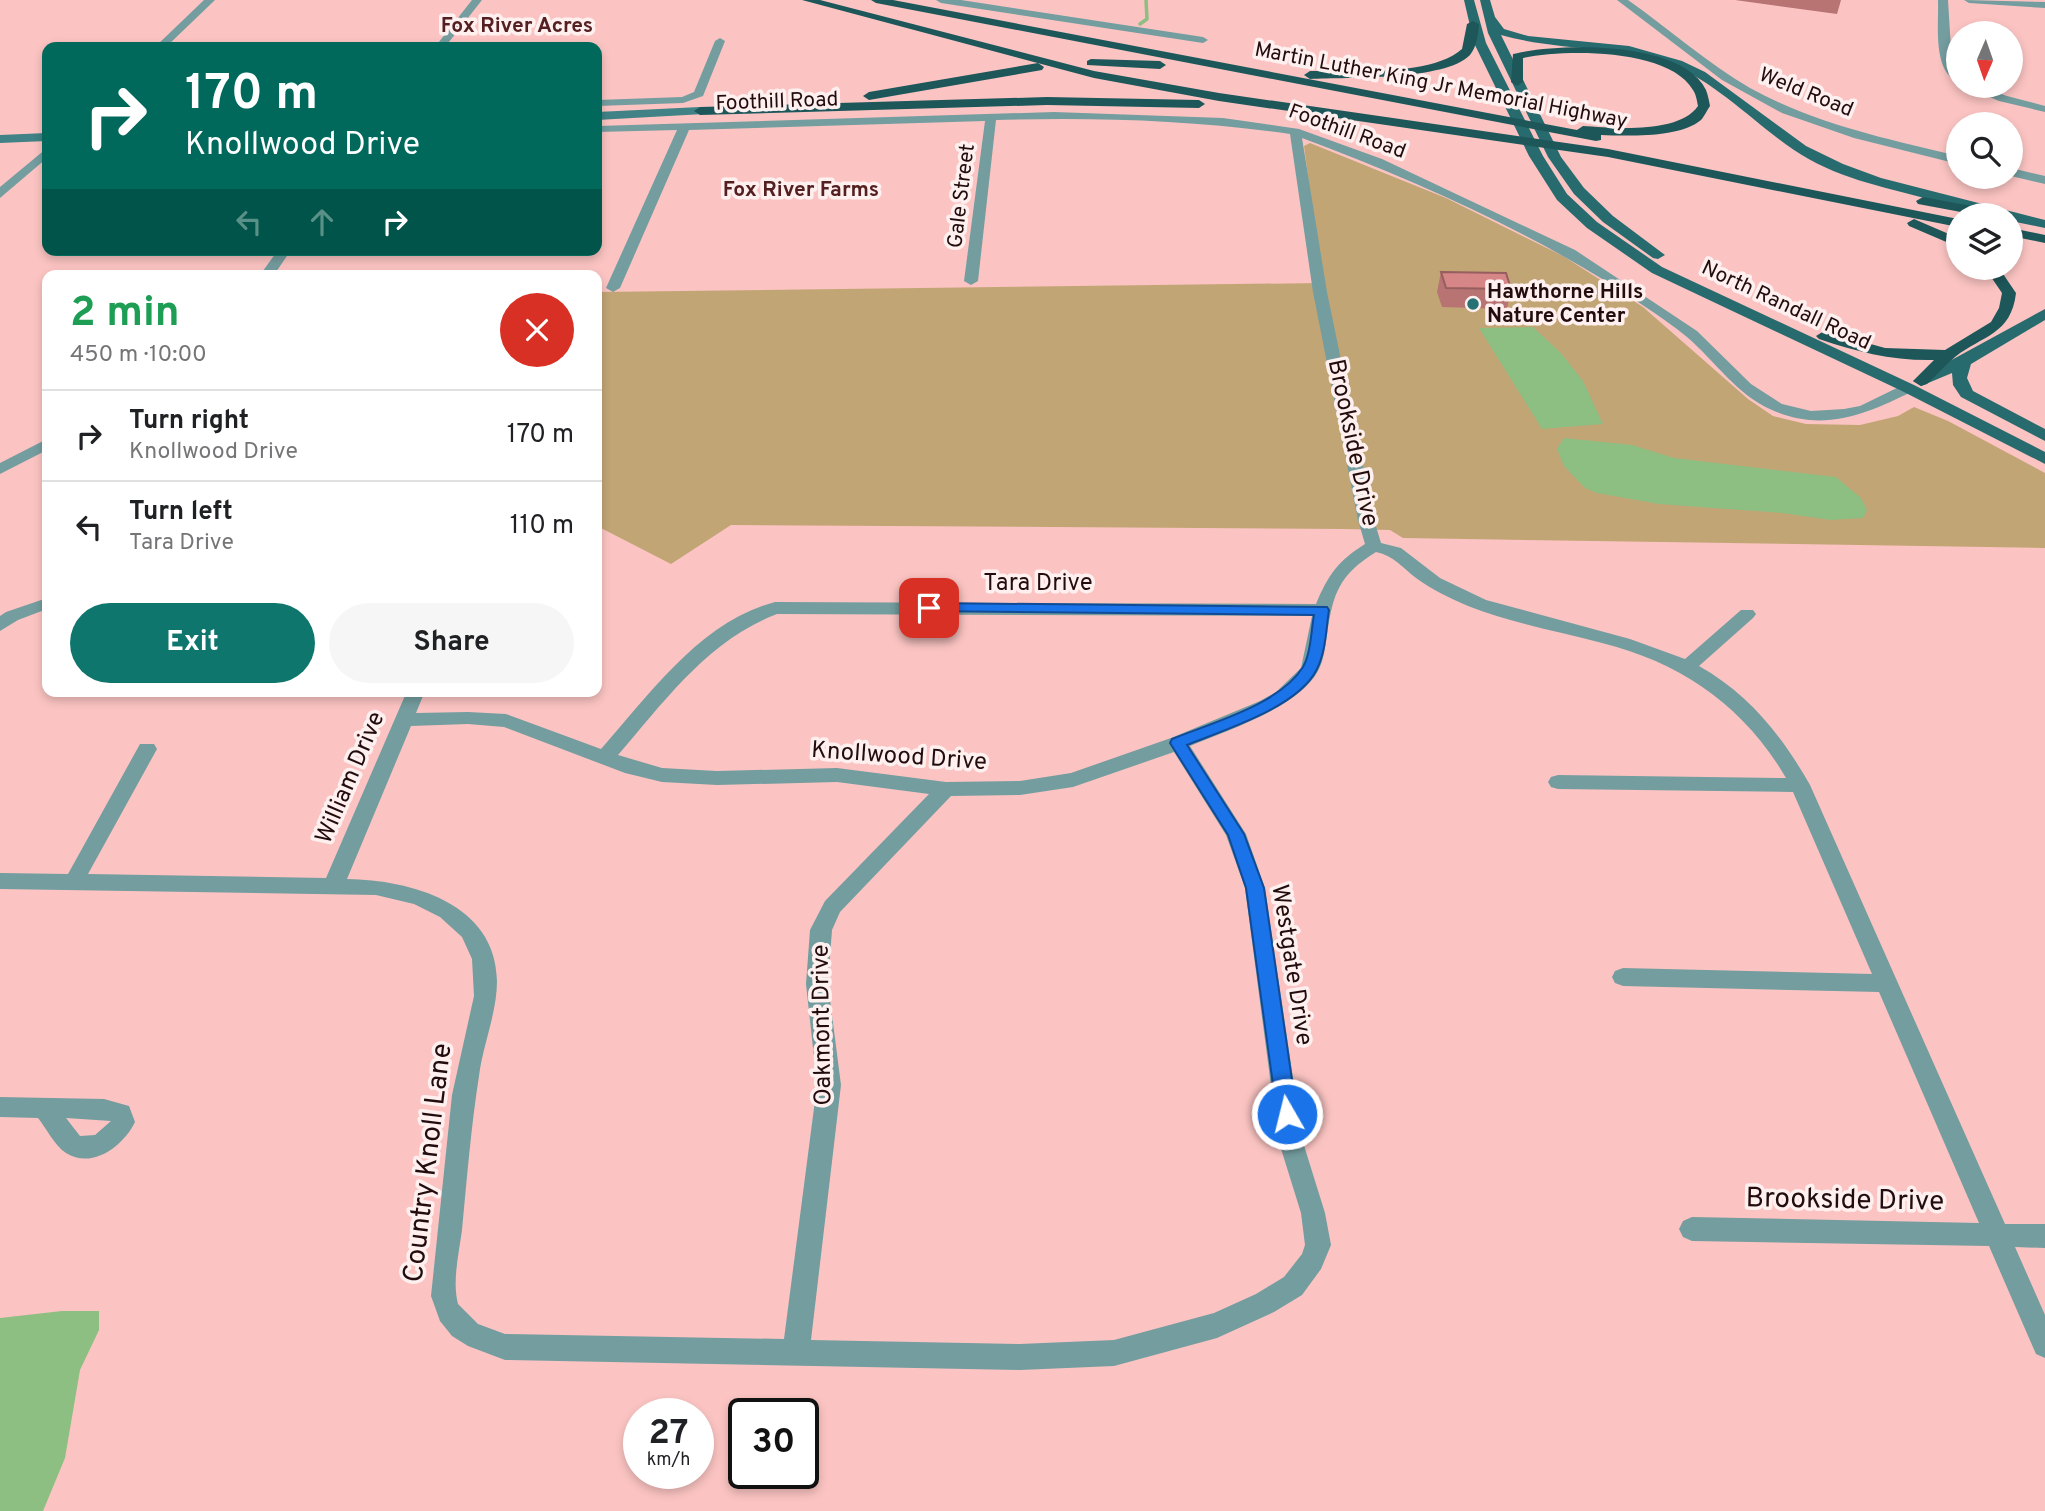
<!DOCTYPE html>
<meta charset="utf-8">
<style>
body{margin:0;font-family:Overpass,sans-serif;background:#f6f6f6;color:#202124;height:100vh;display:flex;flex-direction:column;font-size:26px;white-space:nowrap}
*{box-sizing:border-box;margin:0}
p{font-size:23px;color:#757577}
.icon{flex:none;width:38px;height:38px;fill:none;stroke:currentColor;stroke-width:2;stroke-linecap:round;stroke-linejoin:round}
.map{position:relative;flex:1;overflow:hidden}
.side{position:absolute;left:42px;top:270px;width:560px;height:427px;display:flex;flex-direction:column;background:#fff;border-radius:14px;box-shadow:0 4px 10px #0003}
.side>*{flex:none}
.hud{position:absolute;left:42px;top:42px;width:560px;height:214px;border-radius:14px;box-shadow:0 4px 10px #0003;background:#00695c;color:#fff;overflow:hidden}
.needle{width:46px;rotate:182deg}
.buttons{position:absolute;left:1946px;top:21px;display:grid;gap:14px}
.buttons a{display:grid;place-items:center;width:77px;height:77px;border-radius:50%;background:#fff;box-shadow:0 4px 10px #0003;font-size:35px}
.speed{position:absolute;left:623px;top:1398px;display:flex;gap:14px;font-size:35px;font-weight:700;text-align:center}
.speed>*{display:grid;place-content:center;width:91px;height:91px;border-radius:50%;background:#fff;box-shadow:0 4px 10px #0003;line-height:1}
.speed small{font-size:18px;font-weight:400}
.speed .limit{border:4px solid #111;border-radius:10px;background:#fff;color:#111}
.pin{position:absolute;display:grid;place-items:center;width:60px;height:60px;color:#fff;margin:-30px;border-radius:14px;box-shadow:0 4px 10px #0006}
.me{position:absolute;width:77px;margin:-38px;rotate:352deg;stroke-linejoin:round;filter:drop-shadow(0 0 5px #0008)}
.turn{display:flex;align-items:center;gap:24px;height:147px;padding:0 28px;font-size:32px}
.turn .icon{width:91px;height:91px;stroke-width:2.5}
.turn b{display:block;font-size:49px;line-height:60px}
.lanes{display:flex;align-items:center;height:66px;padding:0 28px;background:#0003;justify-content:center;gap:35px;direction:ltr}
.lanes .off{opacity:.35}
.round{display:grid;place-items:center;flex:none;width:74px;height:74px;border-radius:37px;background:#f6f6f6}
.headline{display:flex;align-items:center;justify-content:space-between;height:119px;padding:0 28px}
h1{font-size:42px;font-weight:700;line-height:52px;color:#1e9e55}
.action{display:flex;gap:14px;margin-top:auto;padding:14px 28px}
.action a{flex:1;height:80px;border-radius:42px;background:#0f766e;color:#fff;font-size:28px;font-weight:700;line-height:80px;text-align:center}
.action a+a{background:#f6f6f6;color:#202124}
ul{padding:0;list-style:none}
li{display:flex;align-items:center;gap:21px;height:91px;padding:0 28px;border-top:2px solid #e0e0e0}
li div{flex:1}
li b{display:block;font-size:26px}
li em{font-style:normal}
.map>svg:first-child{display:block}
</style>
<div class="map">
<svg width="2045" height="1511" viewBox="0 0 2045 1511">
<rect width="100%" height="100%" fill="#fbc4c2"/>
<!-- green -->
<path fill="#c2a575" d="M1310,143L1446,198L1563,256L1643,307L1748,399L1773,416L1806,424L1860,425L1898,416L1914,407L1948,421L2045,473V548L1403,538L1390,530L1344,529L731,525L671,564L597,526V292L1322,283L1304,146Z"/>
<!-- water -->
<g fill="#8dbe82">
<path d="M1533,327L1561,353L1583,381L1603,424L1542,429L1479,328Z"/>
<path d="M1564,438L1632,445L1674,458L1836,477L1861,498L1867,510L1863,518L1831,520L1782,513L1659,504L1597,493L1585,488L1564,466L1557,449Z"/>
<path d="M62,1311H99V1330L80,1370L65,1458L43,1511H0V1318Z"/>
</g>
<g fill="none" stroke-linecap="round" stroke-linejoin="round">
<!-- stream -->
<path stroke="#8dbe82" stroke-width="3.5" d="M1140,24L1147,19L1146,0"/>
<!-- street -->
<g fill="#749d9f" fill-rule="evenodd">
<path d="M204,0H215L166,47H155Z"/>
<path d="M472,0H482L445,47H435Z"/>
<path d="M936,0H961L1203,37L1208,40L1203,43L941,3Z"/>
<path d="M1617,0H1628C1669,29 1707,63 1750,88C1815,124 1887,139 1958,156V164L1854,138L1782,113L1722,80Z"/>
<path d="M1938,0H1948L1952,65L1958,72V82C1932,71 1939,24 1938,0Z"/>
<path d="M1964,0L2045,2V8L1969,3Z"/>
<path d="M720,38L725,41L703,96L683,103L597,106V100L682,97L694,92L715,41Z"/>
<path d="M1963,86H1978L2007,96L2045,106V112L1999,101Z"/>
<path d="M1054,112L1223,118L1299,129L1382,159L1575,250L1697,331L1751,384L1782,404L1811,411L1844,409L1860,406L1903,385H1913L1915,388L1913,391C1867,414 1823,433 1772,410C1737,395 1715,361 1687,337C1674,326 1659,316 1644,306C1543,237 1417,181 1302,138L1327,292L1374,520L1381,543L1401,548L1440,578L1486,600L1630,639L1685,659L1741,610H1753L1756,614L1753,618L1699,666C1749,694 1782,736 1810,785L2005,1224H2045V1248L2015,1247L2045,1315V1358L2036,1354L1989,1246L1692,1241L1683,1237L1679,1229L1683,1221L1692,1217L1979,1223L1879,992L1623,986L1615,983L1612,977L1615,971L1623,968L1872,974L1793,792L1558,789L1551,787L1548,782L1551,777L1558,775L1786,778C1744,706 1682,663 1602,643C1557,631 1511,623 1468,606C1450,598 1432,590 1416,578C1403,568 1394,556 1376,552C1339,575 1333,593 1327,635C1325,647 1324,660 1318,671C1298,708 1227,730 1190,746L1246,834L1265,888L1302,1139L1325,1213L1331,1245L1321,1269L1302,1295L1274,1312L1217,1338L1114,1366L1020,1370L505,1360L468,1346L452,1336L440,1321L431,1296L452,1095L474,996L472,959L462,937L440,917L414,904L376,895L0,889V873L68,874L140,744H154L157,749L88,874L326,878L407,691H425L416,713L468,712L506,714L601,749C650,694 700,622 775,602L1316,604C1328,575 1338,561 1365,544L1358,520L1313,292L1290,134C1193,120 1094,117 996,120L978,281L971,285L964,281L985,121L689,130L620,288L613,292L606,288L677,130L597,132V126ZM777,614L1312,616L1301,668L1276,692L1260,701L1171,738L1071,773L1020,781L946,782L837,768L717,771L662,768L618,755C664,702 708,640 777,614ZM468,724L504,727L625,773L662,782L717,785L837,782L929,794L825,901L810,930L806,984L817,1085L784,1339L505,1334L478,1324L458,1304C452,1281 459,1253 462,1230C467,1178 471,1127 479,1076C483,1044 497,1013 497,981C496,903 411,880 347,879L411,726ZM1174,752L1226,835L1245,888L1278,1139L1301,1213L1305,1245L1302,1254L1284,1277L1256,1294L1214,1313L1114,1340L1020,1344L811,1340L841,1085L828,984L832,930L840,912L951,796L1020,795L1073,787Z"/>
<path d="M47,148V158L0,198V187Z"/>
<path d="M2011,168L2045,176V184L2011,176Z"/>
<path d="M278,250H291L274,275H260Z"/>
<path d="M47,439V450L0,474V463Z"/>
<path d="M47,598V609L18,620L0,631V616L6,612Z"/>
<path d="M0,1097L104,1099L129,1106L135,1122C124,1145 93,1170 66,1153C55,1146 46,1128 38,1118L0,1117ZM66,1118L111,1121L95,1135L80,1136Z"/>
</g>
<!-- secondary -->
<g fill="#408285" fill-rule="evenodd">
<path d="M700,107L706,111L704,114L597,120V112Z"/>
<path d="M47,133V141L0,143V135Z"/>
</g>
<!-- primary -->
<g fill="#286b6f" fill-rule="evenodd">
<path d="M1464,0H1474L1486,43L1543,156L1567,194L1597,222L1662,267L1914,385L2045,452V464L1902,391L1652,273L1587,228L1557,200L1529,156L1474,43Z"/>
<path d="M1480,0H1490L1495,17L1504,29L1528,36L1629,46L1682,61L1705,72L1806,146L1843,164L1881,178L2045,220V228L2011,221V215C1982,215 1956,206 1928,199C1883,187 1833,177 1794,150C1757,125 1713,80 1672,65C1617,45 1557,51 1501,35L1561,157L1584,188L1613,216L1665,255L1658,259L1653,258L1603,222L1574,194L1548,157L1488,33Z"/>
<path d="M2045,309V320L1971,364L1967,378L1973,391L2045,429V441L1961,397L1953,385L1952,373L1921,386L1913,381Z"/>
</g>
<!-- highway -->
<g fill="#1d575a" fill-rule="evenodd">
<path d="M802,0H820L1094,71L1219,93L1608,149L1958,219V227L1608,157L1219,101L1094,78Z"/>
<path d="M871,0H893L1577,130L1583,126C1614,128 1679,134 1698,106C1697,101 1696,94 1693,90C1669,48 1564,49 1523,58V82L1517,86L1511,82L1513,54C1558,43 1682,40 1706,90C1708,95 1709,101 1710,106C1707,110 1704,117 1701,120C1680,138 1627,136 1601,135V140L1596,141L876,3Z"/>
<path d="M1473,21L1479,24C1478,35 1477,46 1470,55C1445,81 1346,77 1310,79L1304,75L1310,71C1351,70 1430,77 1462,49L1467,24Z"/>
<path d="M1091,59L1160,61L1166,65L1160,69L1087,65V61Z"/>
<path d="M1038,63L1044,67L1042,70L869,100L863,96L869,92Z"/>
<path d="M1047,97L1199,100L1205,104L1199,108L1047,105L700,115L694,111L700,107Z"/>
<path d="M1923,197L1998,211L2005,215H1977L1918,204L1916,201Z"/>
<path d="M1914,219L1958,238V247L1909,226L1907,223Z"/>
<path d="M2011,228L2045,235V243L2011,236Z"/>
<path d="M1985,268H1999L2016,293C2011,335 1983,335 1955,357C1945,365 1936,376 1927,384L1921,386L1913,381L1934,360C1894,361 1857,352 1819,339L1816,336L1824,331L1885,348L1945,350L1991,322L1999,308L2002,293Z"/>
</g>
</g>
<!-- wall -->
<g fill="#b87373">
<path d="M1735,0H1841L1837,14Z"/>
<path d="M1441,272L1511,289L1507,309L1442,307L1437,292Z"/>
</g>
<!-- building -->
<path fill="#d68686" stroke="#965e5e" stroke-width="2" d="M1441,272L1506,273L1511,289L1446,288Z"/>
<!-- route -->
<path fill="#1a73e8" stroke="#114b97" stroke-width="2" d="M929,603L1327,607L1329,610C1326,629 1326,651 1317,669C1299,707 1224,730 1187,745L1244,834L1264,888L1297,1114L1294,1120L1287,1122L1280,1120L1277,1114L1246,888L1228,835L1170,743L1172,739C1211,723 1279,705 1303,667C1311,653 1311,631 1314,615L924,611L922,608Z"/>
<!-- markers -->
<circle fill="#267174" stroke="#fff0f0" stroke-width="2.5" cx="1473" cy="304" r="7"/>
<g text-anchor="middle" dominant-baseline="central" stroke-width="7" stroke-linejoin="round" paint-order="stroke">
<!-- far-neighbourhood labels -->
<g font-size="21" font-weight="bold" fill="#541f21" stroke="#fff0f0">
<text x="517" y="26">Fox River Acres</text>
<text x="801" y="190">Fox River Farms</text>
</g>
<!-- far-street labels -->
<g font-size="21" fill="#230c0d" stroke="#fff0f0">
<text transform="translate(1441 86) rotate(11)">Martin Luther King Jr Memorial Highway</text>
<text transform="translate(1806 93) rotate(22)">Weld Road</text>
<text transform="translate(777 102) rotate(-2)">Foothill Road</text>
<text transform="translate(1347 132) rotate(20)">Foothill Road</text>
<text transform="translate(962 196) rotate(-83)">Gale Street</text>
<text transform="translate(1786 306) rotate(25)">North Randall Road</text>
</g>
<!-- far-poi labels -->
<g font-size="21" font-weight="bold" fill="#230c0d" stroke="#fff0f0" text-anchor="start">
<text x="1487" y="292">Hawthorne Hills<tspan x="1487" dy="24">Nature Center</tspan></text>
</g>
<!-- street labels -->
<g font-size="24" fill="#230c0d" stroke="#fff0f0">
<text transform="translate(1352 443) rotate(78)">Brookside Drive</text>
<text x="1038" y="584">Tara Drive</text>
<text transform="translate(899 757) rotate(4)">Knollwood Drive</text>
<text transform="translate(351 778) rotate(-67)">William Drive</text>
<text transform="translate(1291 965) rotate(81)">Westgate Drive</text>
<text transform="translate(823 1025) rotate(-91)">Oakmont Drive</text>
</g>
<!-- near-street labels -->
<g font-size="28" fill="#230c0d" stroke="#fff0f0">
<text transform="translate(429 1163) rotate(-83)">Country Knoll Lane</text>
<text transform="translate(1845 1201) rotate(1)">Brookside Drive</text>
</g>
</g>
</svg>
<div class="buttons">
<a><svg class="needle" viewBox="-14 -14 28 28"><path d="M0-13l5 13h-10z" fill="#e53935"/><path d="M0 13l5-13h-10z" fill="#757577"/></svg></a>
<a><svg class="icon" aria-label="search" viewBox="0 0 24 24"><circle cx="10" cy="10" r="6"/><path d="M15 15l6 6"/></svg></a>
<a><svg class="icon" aria-label="layers" viewBox="0 0 24 24"><path d="M12 4l9 5-9 5-9-5zM3 14l9 5 9-5"/></svg></a>
</div>
<div class="speed"><div>27<small>km/h</small></div><div class="limit">30</div></div>
<div class="pin" style="left:929px;top:608px;background:#d93025"><svg class="icon" aria-label="arrive" viewBox="0 0 24 24"><path d="M6 21V4h12l-3 4 3 4H6"/></svg></div>
<svg class="me" style="left:1287px;top:1114px" viewBox="-20 -20 40 40"><circle r="17" fill="#1a73e8" stroke="#fff" stroke-width="3"/><path d="M0-11L8 9 0 5-8 9z" fill="#fff"/></svg>
<div class="hud">
<div class="turn"><svg class="icon" aria-label="right" viewBox="0 0 24 24"><path d="M7 20v-9h11M14 6l5 5-5 5"/></svg><div><b>170 m</b>Knollwood Drive</div></div>
<div class="lanes"><svg class="icon off" aria-label="left" viewBox="0 0 24 24"><path d="M17 20v-9H6M10 6l-5 5 5 5"/></svg><svg class="icon off" aria-label="ahead" viewBox="0 0 24 24"><path d="M12 20V5M6 11l6-6 6 6"/></svg><svg class="icon" aria-label="right" viewBox="0 0 24 24"><path d="M7 20v-9h11M14 6l5 5-5 5"/></svg></div>
</div>
<section class="side">
<div class="headline"><div><h1>2 min</h1><p>450 m · 10:00</p></div><a class="round" style="background:#d93025;color:#fff"><svg class="icon" aria-label="close" viewBox="0 0 24 24"><path d="M6 6l12 12M18 6L6 18"/></svg></a></div>
<ul>
<li><svg class="icon" aria-label="right" viewBox="0 0 24 24"><path d="M7 20v-9h11M14 6l5 5-5 5"/></svg><div><b>Turn right</b><p>Knollwood Drive</p></div><em>170 m</em></li>
<li><svg class="icon" aria-label="left" viewBox="0 0 24 24"><path d="M17 20v-9H6M10 6l-5 5 5 5"/></svg><div><b>Turn left</b><p>Tara Drive</p></div><em>110 m</em></li>
</ul>
<div class="action"><a>Exit</a><a>Share</a></div>
</section>
</div>
